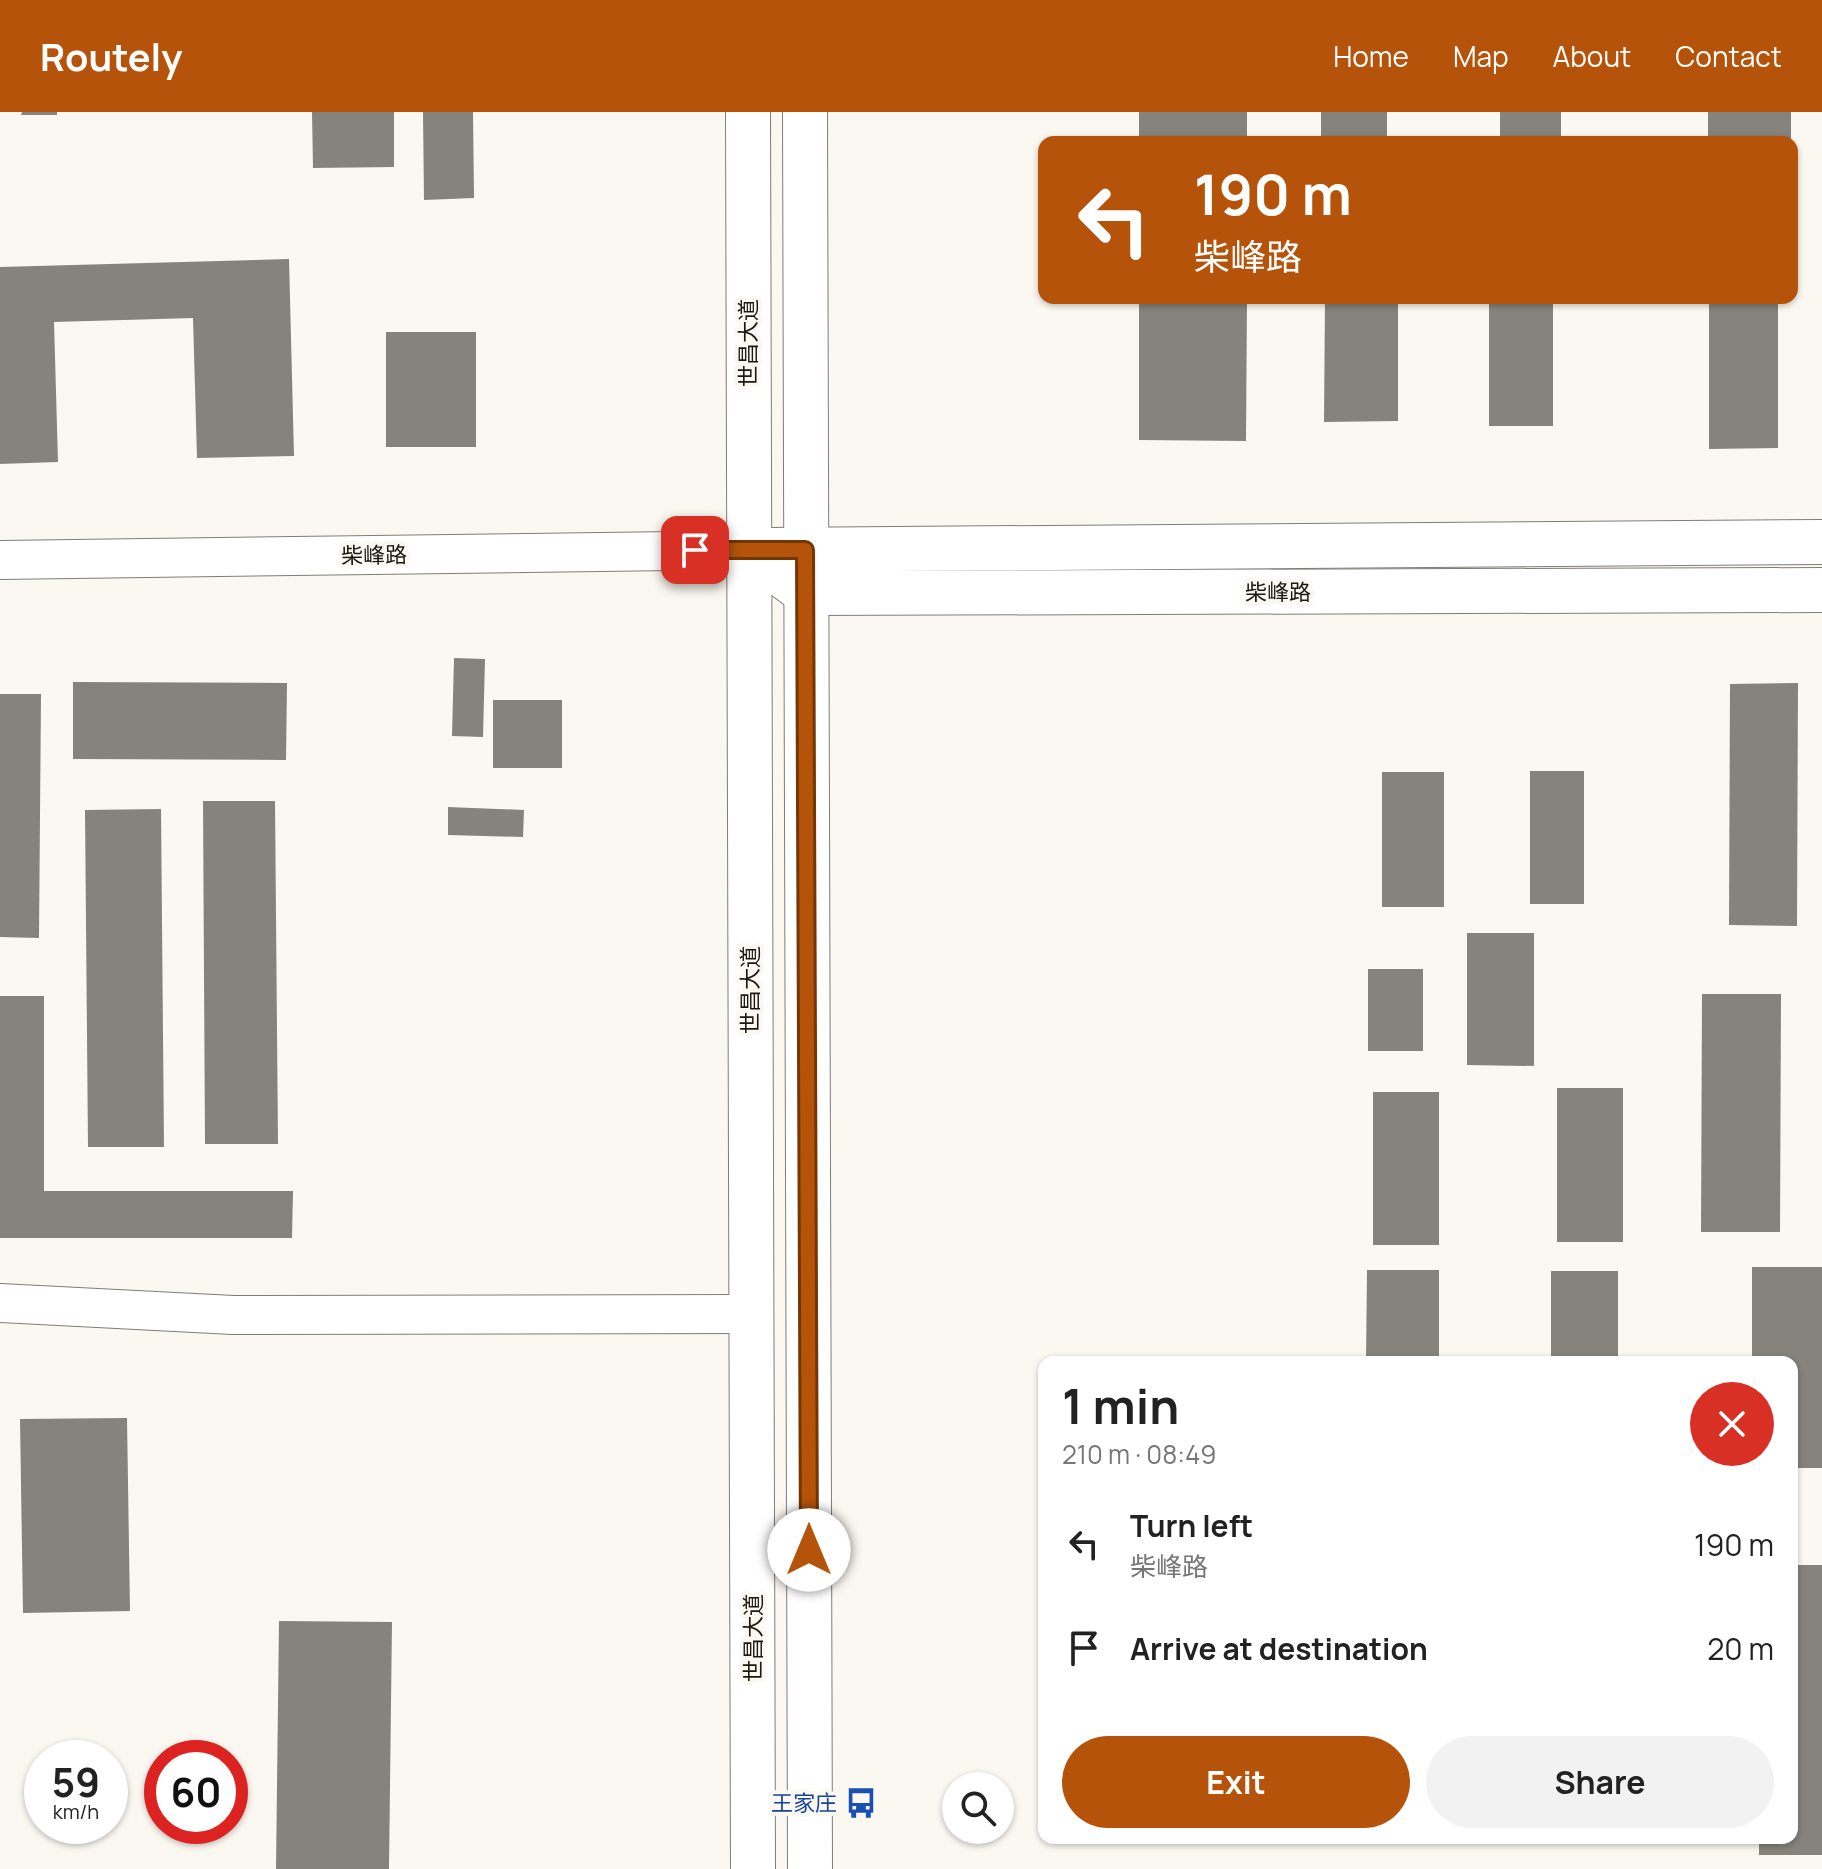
<!DOCTYPE html>
<meta charset="utf-8">
<style>
body{margin:0;font-family:Manrope,"Noto Sans SC",sans-serif;background:#f2f2f2;color:#222;height:100vh;display:flex;flex-direction:column;font-size:30px;white-space:nowrap}
*{box-sizing:border-box;margin:0}
p{font-size:26px;color:#767676}
.icon{flex:none;width:44px;height:44px;fill:none;stroke:currentColor;stroke-width:2;stroke-linecap:round;stroke-linejoin:round}
.map{position:relative;flex:1;overflow:hidden}
.panel{position:absolute;left:1038px;top:1244px;width:760px;height:488px;display:flex;flex-direction:column;background:#fff;border-radius:16px;box-shadow:0 2px 6px #0004}
.panel>*{flex:none}
.top-card{position:absolute;left:1038px;top:24px;width:760px;height:168px;border-radius:16px;box-shadow:0 2px 6px #0004;background:#b45309;color:#fff;overflow:hidden}
.controls{position:absolute;left:942px;top:1660px;display:grid;gap:16px}
.controls a{display:grid;place-items:center;width:72px;height:72px;border-radius:50%;background:#fff;box-shadow:0 2px 6px #0004;font-size:40px}
.speed{position:absolute;left:24px;top:1628px;display:flex;gap:16px;font-size:40px;font-weight:700;text-align:center}
.speed>*{display:grid;place-content:center;width:104px;height:104px;border-radius:50%;background:#fff;box-shadow:0 2px 6px #0004;line-height:1}
.speed small{font-size:20px;font-weight:400}
.speed .limit{border:12px solid #d22;background:#fff;color:#111}
.pin{position:absolute;display:grid;place-items:center;width:68px;height:68px;color:#fff;margin:-34px;border-radius:16px;box-shadow:0 4px 12px #0006}
.me{position:absolute;width:88px;margin:-44px;rotate:0deg;stroke-linejoin:round;filter:drop-shadow(0 0 6px #0008)}
.turn{display:flex;align-items:center;gap:28px;height:168px;padding:0 24px;font-size:36px}
.turn .icon{width:104px;height:104px;stroke-width:2.5}
.turn b{display:block;font-size:56px;line-height:68px}
.round{display:grid;place-items:center;flex:none;width:84px;height:84px;border-radius:42px;background:#f2f2f2}
.overview{display:flex;align-items:center;justify-content:space-between;height:136px;padding:0 24px}
h1{font-size:48px;font-weight:700;line-height:60px}
.button{display:flex;gap:16px;margin-top:auto;padding:16px 24px}
.button a{flex:1;height:92px;border-radius:48px;background:#b45309;color:#fff;font-size:32px;font-weight:700;line-height:92px;text-align:center}
.button a+a{background:#f2f2f2;color:#222}
ul{padding:0;list-style:none}
li{display:flex;align-items:center;gap:24px;height:104px;padding:0 24px}
li div{flex:1}
li b{display:block;font-size:30px}
li em{font-style:normal}
header{display:flex;align-items:center;gap:48px;box-sizing:border-box;height:112px;padding:0 40px;background:#b45309;color:#fff}
header strong{font-size:38px}
nav{display:flex;gap:44px;margin-inline-start:auto;font-size:28px}
.map>svg:first-child{display:block}
</style>
<header>
<strong>Routely</strong>
<nav><a>Home</a><a>Map</a><a>About</a><a>Contact</a></nav>
</header>
<div class="map">
<svg width="1822" height="1757" viewBox="0 0 1822 1757">
<rect width="100%" height="100%" fill="#fbf7f1"/>
<!-- building -->
<g fill="#86837d">
<path d="M22,0H57V3H21Z"/>
<path d="M312,0H394V55L313,56Z"/>
<path d="M423,0H473L474,86L424,88Z"/>
<rect x="1139" y="0" width="108" height="30"/>
<rect x="1321" y="0" width="66" height="30"/>
<rect x="1500" y="0" width="61" height="30"/>
<rect x="1708" y="0" width="83" height="30"/>
<path d="M289,147L294,344L197,346L193,206L54,210L58,350L0,352V155Z"/>
<path d="M1139,186H1247L1246,329L1139,328Z"/>
<path d="M1325,186H1398V309L1324,310Z"/>
<rect x="1489" y="186" width="64" height="128"/>
<path d="M1709,186H1778V336L1709,337Z"/>
<rect x="386" y="220" width="90" height="115"/>
<path d="M454,546L485,547L483,625L452,624Z"/>
<path d="M73,570L287,571L286,648L73,647Z"/>
<path d="M1798,571L1797,814L1729,813L1730,572Z"/>
<path d="M0,582H41L39,826L0,825Z"/>
<rect x="493" y="588" width="69" height="68"/>
<rect x="1530" y="659" width="54" height="133"/>
<rect x="1382" y="660" width="62" height="135"/>
<path d="M203,689H275L278,1032H205Z"/>
<path d="M448,695L524,698L523,725L448,723Z"/>
<path d="M161,697L164,1035H88L85,698Z"/>
<path d="M1467,821H1534V954L1467,953Z"/>
<rect x="1368" y="857" width="55" height="82"/>
<path d="M1702,882H1781L1780,1120H1701Z"/>
<path d="M0,884H44V1079H293L292,1126H0Z"/>
<rect x="1557" y="976" width="66" height="154"/>
<rect x="1373" y="980" width="66" height="153"/>
<path d="M1752,1155H1822V1356H1792V1250H1752Z"/>
<path d="M1367,1158H1439V1250H1366Z"/>
<rect x="1551" y="1159" width="67" height="91"/>
<path d="M127,1306L130,1499L23,1501L20,1307Z"/>
<path d="M1792,1453H1822V1743H1759V1726H1792Z"/>
<path d="M279,1509L392,1510L389,1757H276Z"/>
</g>
<g fill="none" stroke-linecap="round" stroke-linejoin="round">
<defs>
<g id="minor">
<path d="M0,448L748,438"/>
<path d="M0,1191L233,1203L752,1202"/>
</g>
<g id="tertiary">
<path d="M748,438L806,481L1822,478"/>
<path d="M770,438L1822,430"/>
</g>
<g id="primary">
<path d="M748,0L753,1757"/>
<path d="M805,0L810,1757"/>
</g>
</defs>
<!-- minor casing -->
<use href="#minor" stroke="#807d77" stroke-width="40"/>
<!-- tertiary casing -->
<use href="#tertiary" stroke="#807d77" stroke-width="46"/>
<!-- primary casing -->
<use href="#primary" stroke="#807d77" stroke-width="46"/>
<!-- minor -->
<use href="#minor" stroke="#fff" stroke-width="38"/>
<!-- tertiary -->
<use href="#tertiary" stroke="#fff" stroke-width="44"/>
<!-- primary -->
<use href="#primary" stroke="#fff" stroke-width="44"/>
</g>
<g fill="none" stroke-linecap="round" stroke-linejoin="round">
<defs>
<path id="route" d="M695,438H805L809,1438"/>
</defs>
<!-- route casing -->
<use href="#route" stroke="#753606" stroke-width="20"/>
<!-- route -->
<use href="#route" stroke="#b45309" stroke-width="14"/>
</g>
<!-- icons -->
<defs>
<symbol id="bus-bare" viewBox="-9 -9 18 18"><path d="M-5-6H5V4H4V6H2V4H-2V6H-4V4H-5ZM-3.5-4V0h7V-4ZM-3.5 1.2v1.5H-2V1.2ZM2 1.2v1.5H3.5V1.2Z" fill="#1a4fb4" stroke="#fbf7f1" stroke-width="2.5" paint-order="stroke"/></symbol>
</defs>
<g fill-rule="evenodd">
<use href="#bus-bare" x="839" y="1669" width="44" height="44"/>
</g>
<g text-anchor="middle" dominant-baseline="central" stroke-width="8" stroke-linejoin="round" paint-order="stroke">
<!-- street labels -->
<g font-size="22" fill="#191815" stroke="#fbf7f1">
<text transform="translate(748 231) rotate(-90)">世昌大道</text>
<text transform="translate(374 443) rotate(-1)">柴峰路</text>
<text x="1278" y="480">柴峰路</text>
<text transform="translate(750 878) rotate(-90)">世昌大道</text>
<text transform="translate(753 1526) rotate(-90)">世昌大道</text>
</g>
<!-- transit labels -->
<g font-size="22" fill="#164399" stroke="#fbf7f1" text-anchor="end">
<text x="837" y="1691">王家庄</text>
</g>
</g>
</svg>
<div class="controls">
<a><svg class="icon" aria-label="search" viewBox="0 0 24 24"><circle cx="10" cy="10" r="6"/><path d="M15 15l6 6"/></svg></a>
</div>
<div class="speed"><div>59<small>km/h</small></div><div class="limit">60</div></div>
<div class="pin" style="left:695px;top:438px;background:#d93025"><svg class="icon" aria-label="arrive" viewBox="0 0 24 24"><path d="M6 21V4h12l-3 4 3 4H6"/></svg></div>
<svg class="me" style="left:809px;top:1438px" viewBox="-20 -20 40 40"><circle r="19" fill="#fff"/><path d="M0-13L10 11 0 6-10 11z" fill="#b45309"/></svg>
<div class="top-card">
<div class="turn"><svg class="icon" aria-label="left" viewBox="0 0 24 24"><path d="M17 20v-9H6M10 6l-5 5 5 5"/></svg><div><b>190 m</b>柴峰路</div></div>
</div>
<section class="panel">
<div class="overview"><div><h1>1 min</h1><p>210 m · 08:49</p></div><a class="round" style="background:#d93025;color:#fff"><svg class="icon" aria-label="close" viewBox="0 0 24 24"><path d="M6 6l12 12M18 6L6 18"/></svg></a></div>
<ul>
<li><svg class="icon" aria-label="left" viewBox="0 0 24 24"><path d="M17 20v-9H6M10 6l-5 5 5 5"/></svg><div><b>Turn left</b><p>柴峰路</p></div><em>190 m</em></li>
<li><svg class="icon" aria-label="arrive" viewBox="0 0 24 24"><path d="M6 21V4h12l-3 4 3 4H6"/></svg><div><b>Arrive at destination</b></div><em>20 m</em></li>
</ul>
<div class="button"><a>Exit</a><a>Share</a></div>
</section>
</div>
